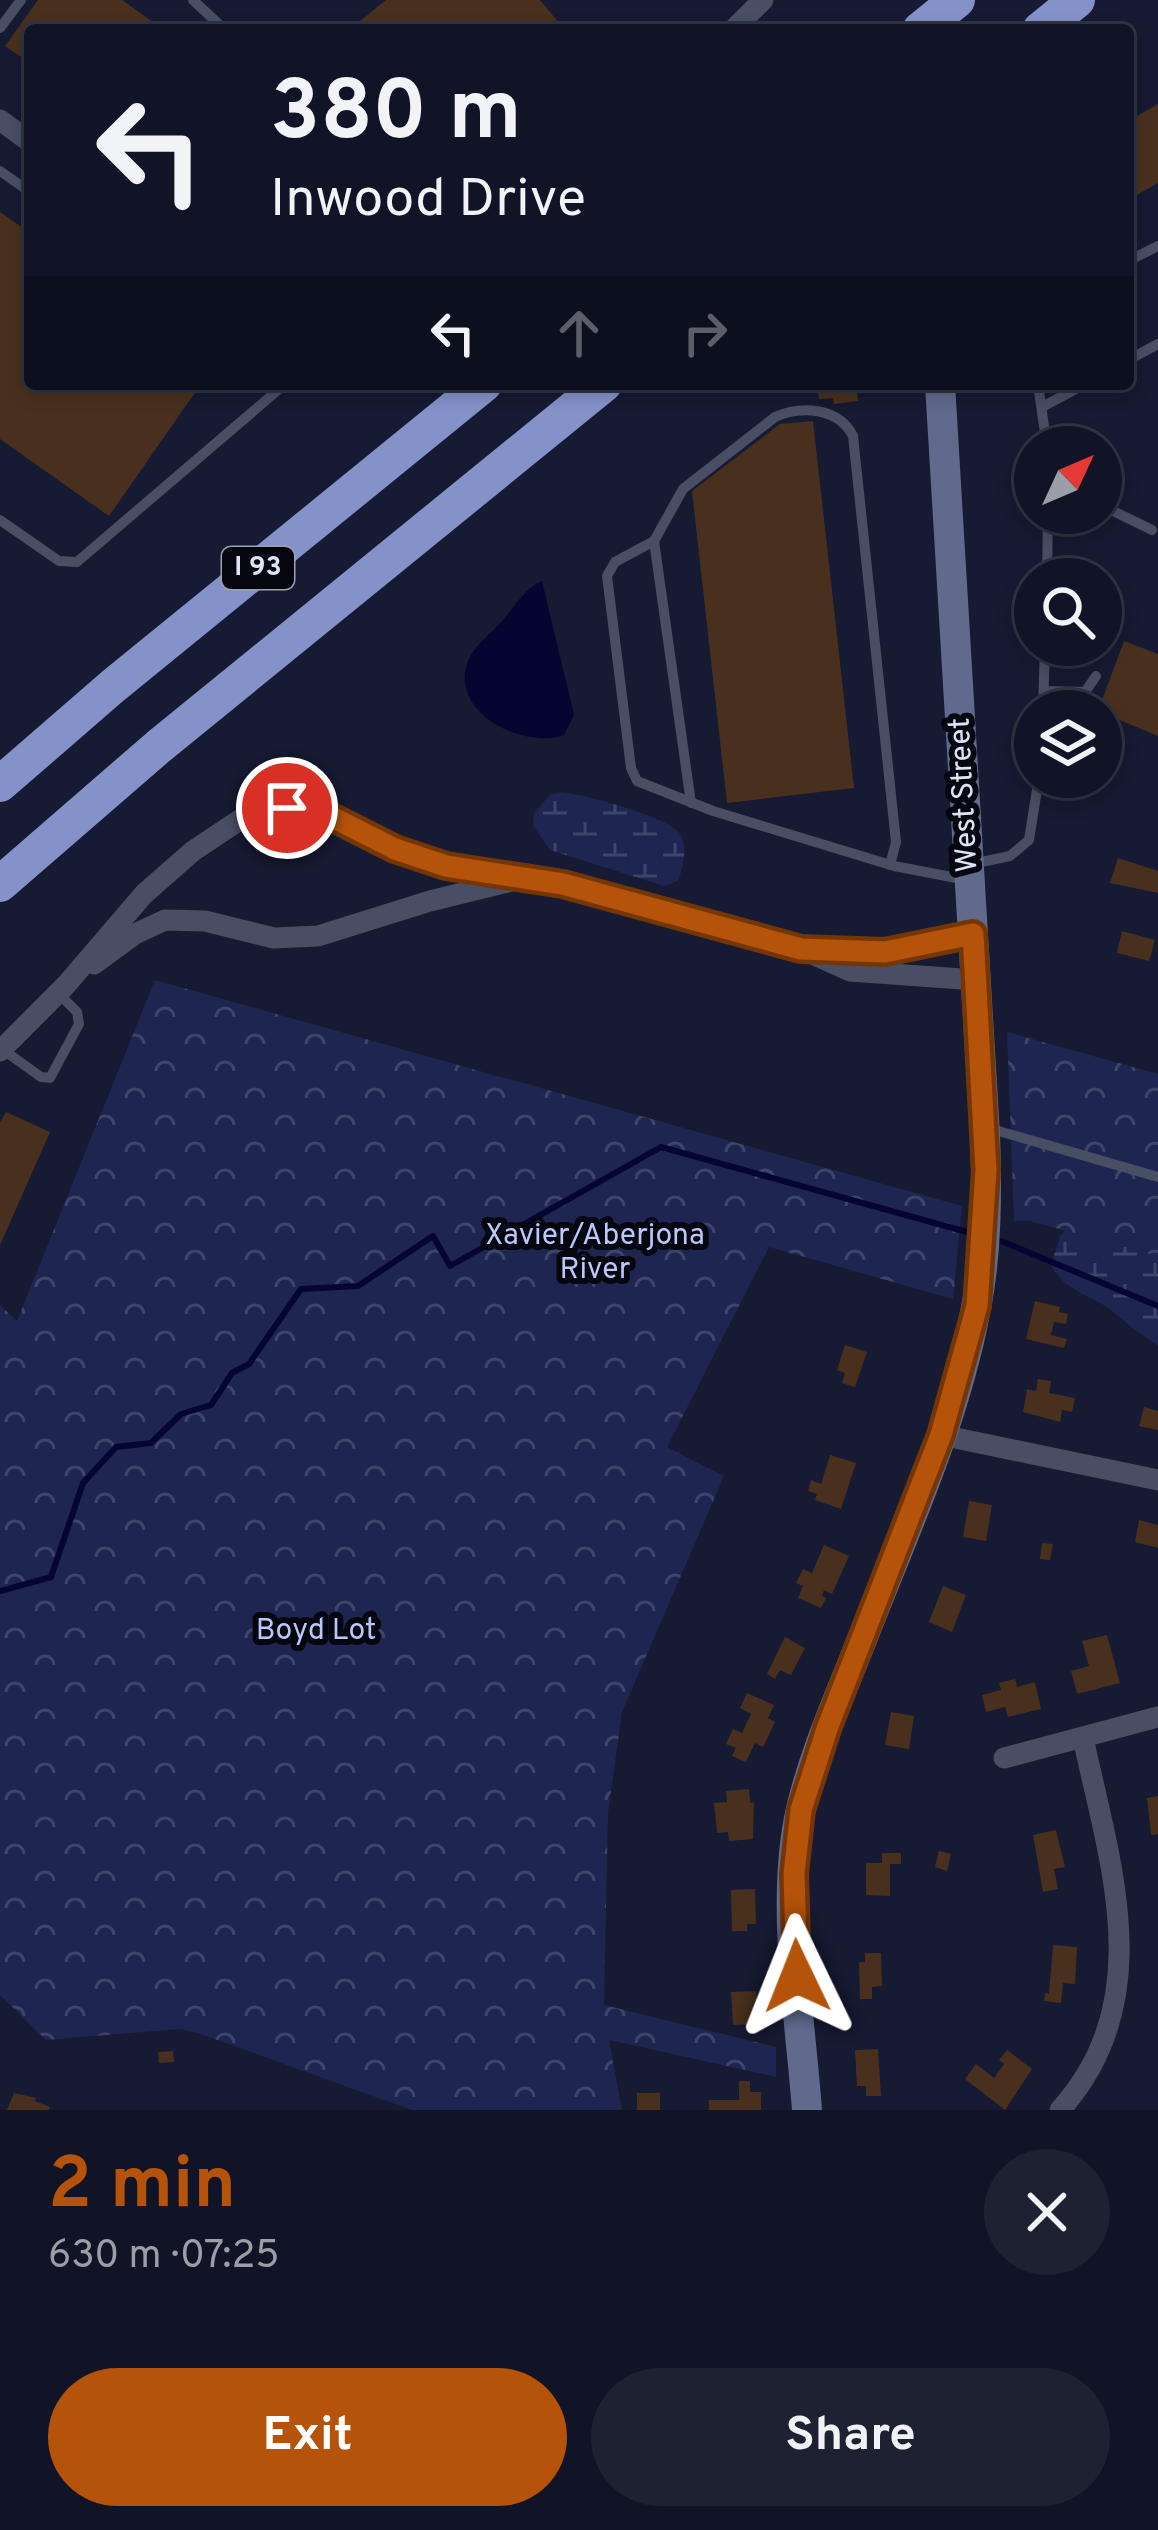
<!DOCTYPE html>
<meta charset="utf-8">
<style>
body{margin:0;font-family:Overpass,sans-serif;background:#1e2132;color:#f1f3f6;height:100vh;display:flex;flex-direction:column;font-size:45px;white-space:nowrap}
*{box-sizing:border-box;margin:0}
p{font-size:39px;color:#9c9ea7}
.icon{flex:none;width:66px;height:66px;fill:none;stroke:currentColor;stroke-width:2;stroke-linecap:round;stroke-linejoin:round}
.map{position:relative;height:2110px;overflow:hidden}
.drawer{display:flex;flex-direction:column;background:#101426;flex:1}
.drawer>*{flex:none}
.guide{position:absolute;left:24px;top:24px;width:1110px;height:366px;border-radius:12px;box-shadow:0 6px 18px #0003,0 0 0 3px #303343;background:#101426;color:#f1f3f6;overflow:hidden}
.needle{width:78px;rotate:46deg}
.controls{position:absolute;left:1014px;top:426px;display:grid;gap:24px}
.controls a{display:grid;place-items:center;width:108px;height:108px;border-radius:50%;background:#101426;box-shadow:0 6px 18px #0003,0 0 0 3px #303343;font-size:60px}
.pin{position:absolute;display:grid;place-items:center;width:102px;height:102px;color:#fff;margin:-51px;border:6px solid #fff;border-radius:50%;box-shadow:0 3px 12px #0007}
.me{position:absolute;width:132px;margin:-66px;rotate:358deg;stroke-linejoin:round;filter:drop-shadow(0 0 9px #0008)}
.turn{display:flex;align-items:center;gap:42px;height:252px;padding:0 48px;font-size:54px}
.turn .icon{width:156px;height:156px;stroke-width:2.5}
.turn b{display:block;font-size:84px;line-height:102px}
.lanes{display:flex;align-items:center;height:114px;padding:0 48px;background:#0003;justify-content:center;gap:60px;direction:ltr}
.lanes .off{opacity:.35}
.round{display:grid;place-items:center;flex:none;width:126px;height:126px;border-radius:63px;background:#1e2132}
.overview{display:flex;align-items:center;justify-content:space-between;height:204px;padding:0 48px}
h1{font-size:72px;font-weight:700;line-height:90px;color:#b45309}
.action{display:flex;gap:24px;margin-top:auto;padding:24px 48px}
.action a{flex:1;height:138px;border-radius:72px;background:#b45309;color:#fff;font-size:48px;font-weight:700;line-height:138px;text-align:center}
.action a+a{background:#1e2132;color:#f1f3f6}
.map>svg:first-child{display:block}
</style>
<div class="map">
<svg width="1158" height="2110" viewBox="0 0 1158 2110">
<defs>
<pattern id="wetland-marsh" width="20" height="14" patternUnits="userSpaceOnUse" patternTransform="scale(3)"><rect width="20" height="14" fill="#1e2550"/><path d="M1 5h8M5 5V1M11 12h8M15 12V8" fill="none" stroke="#3e446a"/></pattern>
<pattern id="park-crowns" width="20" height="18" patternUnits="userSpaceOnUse" patternTransform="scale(3)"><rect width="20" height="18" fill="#1e2550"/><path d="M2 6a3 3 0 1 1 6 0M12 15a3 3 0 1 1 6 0" fill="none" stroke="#3e446a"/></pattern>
</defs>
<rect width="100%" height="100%" fill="#161a32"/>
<!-- wetland -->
<g fill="url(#wetland-marsh)">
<path d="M562,792C584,795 668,816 680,834C688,846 683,868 678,881L664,886L550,850L533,825L534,813L550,795Z"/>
<path d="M1066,1230L1158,1238V1345C1141,1336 1127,1323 1112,1311C1091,1294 1065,1292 1051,1265L1060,1236Z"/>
</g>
<!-- park -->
<g fill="url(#park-crowns)">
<path d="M155,980L962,1206L953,1299L769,1247L667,1447L724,1476L622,1712L608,1813L604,2005L776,2047V2077L609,2040L622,2110H412L198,2033L180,2029L46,2040L0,1995V1305L17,1321Z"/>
<path d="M1007,1032L1158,1074V1256L1030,1221H1014Z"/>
</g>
<!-- water -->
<path fill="#060431" d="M542,581L574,715L564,735C525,749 451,715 467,664C472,647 491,634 503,620C516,605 524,589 542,581Z"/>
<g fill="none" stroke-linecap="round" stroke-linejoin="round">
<!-- stream -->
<g stroke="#060431" stroke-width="6">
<path d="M1001,1241L1158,1306"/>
<path d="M0,1591L51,1577L83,1483L116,1447L151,1443L181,1414L211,1405L232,1373L249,1364L301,1289L358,1286L433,1236L450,1266L661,1147L967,1232"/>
</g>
</g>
<!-- building -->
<g fill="#49301e">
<path d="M38,0H122L164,30H30V63L5,46Z"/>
<path d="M386,0H540L565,30H349Z"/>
<path d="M1158,104V183L1128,200V121Z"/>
<path d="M0,212L30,233V384H201L109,516L0,439Z"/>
<path d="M856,384L858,401L834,404L833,398L819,399L817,386Z"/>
<path d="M813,421L854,788L727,803L692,491L780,424Z"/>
<path d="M1124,641L1158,654V736L1098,711Z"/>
<path d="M1118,858L1158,871V893L1110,883Z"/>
<path d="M1122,931L1155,940L1149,961L1117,953Z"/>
<path d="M6,1112L50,1132L0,1245V1122Z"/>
<path d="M1035,1301L1060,1307L1059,1312L1068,1314L1066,1324L1054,1322L1051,1335L1067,1339L1064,1348L1026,1339Z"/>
<path d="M845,1345L867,1352L855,1387L842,1383L845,1373L837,1370Z"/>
<path d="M1038,1379L1051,1381L1049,1393L1075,1398L1072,1412L1062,1410L1060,1422L1023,1412L1027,1389L1036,1391Z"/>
<path d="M1144,1407L1158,1411V1430L1139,1426Z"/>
<path d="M830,1455L856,1463L841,1509L815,1500L817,1494L808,1491L811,1480L821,1484Z"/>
<path d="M969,1501L992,1505L986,1541L963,1537Z"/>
<path d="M1139,1520L1158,1525V1548L1135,1542Z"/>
<path d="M1042,1543L1053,1544L1050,1560L1040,1559Z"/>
<path d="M824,1545L849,1556L832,1594L824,1590L822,1596L826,1598L821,1608L798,1598L803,1586L796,1583L803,1569L812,1573Z"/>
<path d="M943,1586L966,1595L952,1632L929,1622Z"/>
<path d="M1107,1635L1120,1683L1077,1694L1071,1671L1089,1666L1082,1641Z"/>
<path d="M785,1637L805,1648L791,1675L780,1670L775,1679L767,1674Z"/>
<path d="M1015,1679L1017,1687L1035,1682L1041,1709L1008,1717L1005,1707L986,1712L982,1695L1001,1690L999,1683Z"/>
<path d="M747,1693L774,1705L768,1718L775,1722L763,1747L755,1743L746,1762L732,1756L736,1748L726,1744L733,1729L742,1733L751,1714L740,1708Z"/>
<path d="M891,1712L914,1716L909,1749L885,1745Z"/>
<path d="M749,1789L750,1803L754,1802L753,1839L729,1841L728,1832L717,1833L714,1803L727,1802L726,1791Z"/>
<path d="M1158,1796V1834L1151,1835L1147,1798Z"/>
<path d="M1056,1830L1065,1867L1054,1869L1058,1889L1043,1892L1033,1835Z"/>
<path d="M939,1851L951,1854L947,1871L935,1867Z"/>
<path d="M882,1853H901V1864H890V1896L866,1895V1863H882Z"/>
<path d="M755,1889L756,1924H747V1931H732L731,1890Z"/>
<path d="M1053,1945L1077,1947L1075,1984L1063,1983L1061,2003L1044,2001L1045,1993L1049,1994Z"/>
<path d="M865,1953H881L882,1986L872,1987V1999H860L859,1962H865Z"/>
<path d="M756,1991L758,2024L733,2025L731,1992Z"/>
<path d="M878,2049L881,2096H866V2086H857L855,2050Z"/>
<path d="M1007,2050L1032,2069L1005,2110L965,2079L976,2064L994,2078L1004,2064L999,2060Z"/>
<path d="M173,2051L174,2062L159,2063L158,2052Z"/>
<path d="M739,2081H750V2092H761V2110H709V2100H739Z"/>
<path d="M14,2093L36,2098L35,2101L50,2107L49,2110H7Z"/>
<rect x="637" y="2093" width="23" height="17"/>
</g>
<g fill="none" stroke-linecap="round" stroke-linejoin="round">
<!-- lane -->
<g stroke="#484e64" stroke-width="10">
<path d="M193,0L225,30"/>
<path d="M0,28L21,0"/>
<path d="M0,171L30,192"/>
<path d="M1128,261L1158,246"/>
<path d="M1128,360L1158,344"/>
<path d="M1038,384L1047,447"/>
<path d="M1042,407L1085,384"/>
<path d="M1101,505L1152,530"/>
<path d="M0,520L59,561L77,562L285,384"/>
<path d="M654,541L615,562L607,576L631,768L637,781L713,811L894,866L967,880"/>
<path d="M1047,579L1048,513"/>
<path d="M1044,691L1085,692L1096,676"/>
<path d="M1043,711L1045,645"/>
<path d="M691,803L654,541L683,489L775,417C802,405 839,408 853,436L896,842L890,865"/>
<path d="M972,864L1010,856L1029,840L1039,777"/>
<path d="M2,1049L41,1077L50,1078L79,1024L77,1012L58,993"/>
<path d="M988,1128L1158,1177"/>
</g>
<!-- street -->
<g stroke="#484e64" stroke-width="21">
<path d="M733,30L763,0"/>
<path d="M0,120L30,142"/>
<path d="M802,949L885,952L973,934"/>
<path d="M94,964L135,934L165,920L205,921L274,938L318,936L430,901L508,882"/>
<path d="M0,1051L66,985L144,894L193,851L244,817L287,808L320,811L395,849L446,866L578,887L801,949L850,971L976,980"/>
<path d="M941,1435L1158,1480"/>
<path d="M1004,1758L1158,1717"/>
<path d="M1060,2110C1158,2001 1111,1867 1083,1738"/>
</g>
<!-- secondary -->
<path stroke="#61698d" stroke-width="30" d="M807,2110C800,2016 780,1901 801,1809C815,1750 841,1693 863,1637C905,1530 955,1421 976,1308C987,1252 987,1192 985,1135L940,384"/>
<!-- highway -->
<g stroke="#8592ca" stroke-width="36">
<path d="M920,30L957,0"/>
<path d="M1040,30L1077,0"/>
<path d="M0,784L113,686L484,384"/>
<path d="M0,884L158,747L604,384"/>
</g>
</g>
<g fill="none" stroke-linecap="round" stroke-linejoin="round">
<defs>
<path id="route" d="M287,808L320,811L395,849L446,866L563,884L801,949L885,952L973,934L986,1170L977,1306L941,1435L828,1726L801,1810L794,1874L797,1976"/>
</defs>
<!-- route casing -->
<use href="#route" stroke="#753606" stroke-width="30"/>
<!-- route -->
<use href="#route" stroke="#b45309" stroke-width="21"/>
</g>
<g text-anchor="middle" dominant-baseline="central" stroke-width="12" stroke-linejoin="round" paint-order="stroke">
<!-- shield labels -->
<rect fill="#050610" stroke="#9ea1b0" stroke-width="3" x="222" y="547" width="72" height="42" rx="9"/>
<g font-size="27" font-weight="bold" fill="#dfe4f5">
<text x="258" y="568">I 93</text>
</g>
<!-- street labels -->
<g font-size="30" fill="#dfe4f5" stroke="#050610">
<text transform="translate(965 795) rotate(-93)">West Street</text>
</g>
<!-- park labels -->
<g font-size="30" fill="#bbc7f7" stroke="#050610">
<text x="595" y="1236">Xavier/Aberjona<tspan x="595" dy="34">River</tspan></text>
<text x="316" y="1631">Boyd Lot</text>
</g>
</g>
</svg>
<div class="controls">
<a><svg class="needle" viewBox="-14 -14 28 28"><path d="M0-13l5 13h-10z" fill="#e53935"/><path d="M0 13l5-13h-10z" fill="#9c9ea7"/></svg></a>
<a><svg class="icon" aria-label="search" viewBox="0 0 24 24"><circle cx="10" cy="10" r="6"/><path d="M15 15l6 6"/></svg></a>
<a><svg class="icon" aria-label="layers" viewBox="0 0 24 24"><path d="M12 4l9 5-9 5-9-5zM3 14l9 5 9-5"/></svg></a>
</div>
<div class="pin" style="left:287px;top:808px;background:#d93025"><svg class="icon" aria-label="arrive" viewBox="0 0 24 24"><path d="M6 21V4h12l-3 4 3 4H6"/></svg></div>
<svg class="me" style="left:797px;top:1976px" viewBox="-20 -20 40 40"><path d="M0-17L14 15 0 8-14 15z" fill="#b45309" stroke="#fff" stroke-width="4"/></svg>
<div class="guide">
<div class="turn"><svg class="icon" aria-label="left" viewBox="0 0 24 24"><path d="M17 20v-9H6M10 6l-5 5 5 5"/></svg><div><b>380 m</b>Inwood Drive</div></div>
<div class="lanes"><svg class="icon" aria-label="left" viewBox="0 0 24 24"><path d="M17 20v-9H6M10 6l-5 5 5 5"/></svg><svg class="icon off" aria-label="ahead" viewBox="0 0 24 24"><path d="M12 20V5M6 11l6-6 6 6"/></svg><svg class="icon off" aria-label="right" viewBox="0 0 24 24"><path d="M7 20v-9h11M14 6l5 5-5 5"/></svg></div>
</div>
</div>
<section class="drawer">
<div class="overview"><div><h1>2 min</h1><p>630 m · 07:25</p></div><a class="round"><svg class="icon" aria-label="close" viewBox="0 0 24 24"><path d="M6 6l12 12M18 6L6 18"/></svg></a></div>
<div class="action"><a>Exit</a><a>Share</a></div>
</section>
